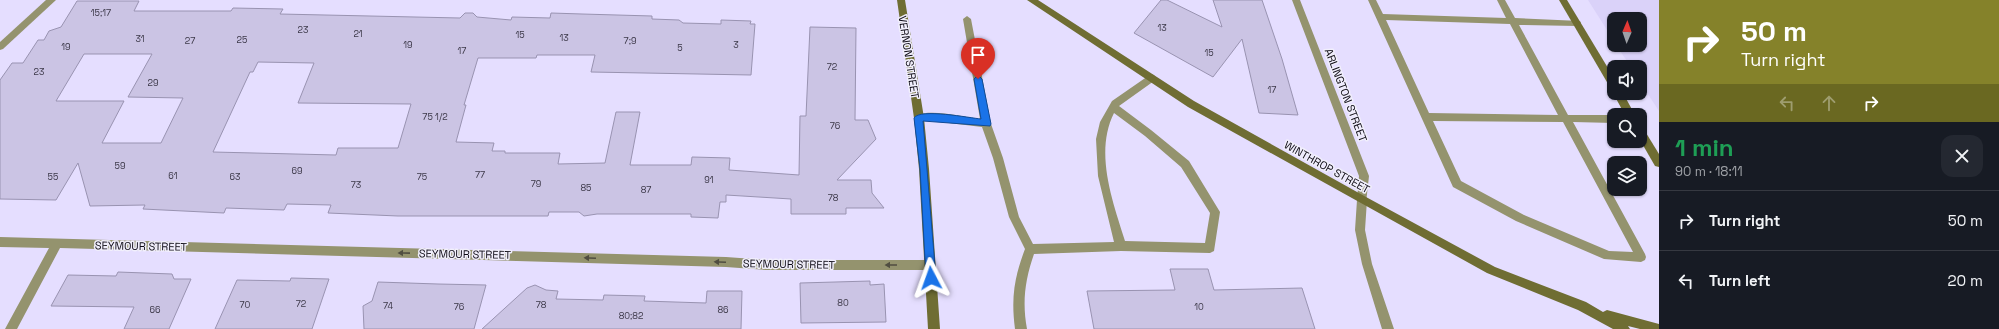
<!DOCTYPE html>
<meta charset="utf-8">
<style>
body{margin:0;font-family:"Space Grotesk",sans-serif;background:#242831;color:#f1f3f6;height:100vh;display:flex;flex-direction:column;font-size:15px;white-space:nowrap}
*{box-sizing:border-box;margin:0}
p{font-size:13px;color:#9ea1a6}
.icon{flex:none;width:22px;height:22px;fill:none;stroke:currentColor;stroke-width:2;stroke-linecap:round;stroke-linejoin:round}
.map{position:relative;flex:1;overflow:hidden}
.side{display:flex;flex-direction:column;background:#171b24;width:340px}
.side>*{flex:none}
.banner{background:#85822a;color:#fff;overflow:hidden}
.needle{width:26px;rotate:2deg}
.controls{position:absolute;left:1607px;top:12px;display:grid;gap:8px}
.controls a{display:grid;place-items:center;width:40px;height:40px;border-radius:8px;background:#171b24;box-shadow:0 1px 3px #0004;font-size:20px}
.pin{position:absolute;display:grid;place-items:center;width:34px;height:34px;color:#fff;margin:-41px -17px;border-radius:50% 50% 50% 0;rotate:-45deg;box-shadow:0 0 4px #0007}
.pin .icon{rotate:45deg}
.me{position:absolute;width:44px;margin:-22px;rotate:356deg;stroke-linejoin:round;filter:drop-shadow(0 0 3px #0008)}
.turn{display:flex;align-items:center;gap:14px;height:84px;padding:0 16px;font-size:18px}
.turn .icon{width:52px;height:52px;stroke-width:2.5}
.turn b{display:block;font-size:28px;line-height:34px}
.lanes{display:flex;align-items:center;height:38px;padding:0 16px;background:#0003;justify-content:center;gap:20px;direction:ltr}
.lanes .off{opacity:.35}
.round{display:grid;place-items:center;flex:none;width:42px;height:42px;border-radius:12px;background:#242831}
.overview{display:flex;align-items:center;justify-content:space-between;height:68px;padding:0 16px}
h1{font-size:24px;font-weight:600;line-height:30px;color:#1e9e55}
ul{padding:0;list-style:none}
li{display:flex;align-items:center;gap:12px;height:60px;padding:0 16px;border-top:1px solid #363941}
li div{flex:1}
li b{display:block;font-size:15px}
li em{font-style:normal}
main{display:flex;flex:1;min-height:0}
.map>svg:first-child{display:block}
</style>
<main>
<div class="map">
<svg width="1659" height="329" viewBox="0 0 1659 329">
<rect width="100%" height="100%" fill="#e5deff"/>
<!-- built -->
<path fill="#dad2f9" d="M1588,0H1659V111L1640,82V67H1631L1616,45H1640V19H1614V41Z"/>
<!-- building -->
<g fill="#cbc4e4" stroke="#9993b1" fill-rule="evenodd">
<path d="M1161,0H1167L1222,27L1213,0H1262L1282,59L1298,115L1259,113L1242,39L1213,77L1134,33Z"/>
<path d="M77,1H139L134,11H231L233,8L283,9L280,14L460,18L465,13H473L477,17L511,20L512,17L550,18L551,13L582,14L652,16V19L679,20L683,23L721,24V20L751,21L750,24H755L751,75L591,72L595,55H537L536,58H478L464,105H466L456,142L494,143L492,151H505V153H560L558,164L605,163L616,112H640L630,165H691L692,157L730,158L729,170L799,175L800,116H806L810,27L856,28L855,120H868L876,139L837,180H871L872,193L884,208H846V214H791V199L726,195V202H720L718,218L691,217V214H597L584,216L579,212H549L548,216H398L328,213L331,205L287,204L284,210L226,208L224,213L143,209L145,205L90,206L78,163L56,200L0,199V80L12,63H23L38,40H44L49,31L61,27ZM84,54H152L128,97L183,98L161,143H102L124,101H56ZM258,62L314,63L298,103L411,104L398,148H338L336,155L213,152L250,72H253Z"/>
<path d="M1170,269H1208L1214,290L1302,288L1315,329H1094L1087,291L1175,290Z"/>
<path d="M118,272L172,274L174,279H191L169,329H124L134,307L51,306L68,275L116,276Z"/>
<path d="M291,278L329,279L312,329H215L237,280L290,281Z"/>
<path d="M870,281V285L884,284L886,322L801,323L800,283Z"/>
<path d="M378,282L438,284L486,285L474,329H364L363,306L372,301Z"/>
<path d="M535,285L546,290L558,291L556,299L603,300L604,295L645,296L644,301L706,303L707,291H742L741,329H482L527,288Z"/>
</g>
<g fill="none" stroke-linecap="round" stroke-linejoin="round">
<!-- lane -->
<g fill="#94936e" fill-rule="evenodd">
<path d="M1368,0H1376L1383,14L1506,18L1497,0H1505L1515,18L1580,21L1581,23L1580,25L1577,26L1519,25L1568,115H1614V123L1573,122L1645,254L1646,257L1645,260L1641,262L1604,259L1516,221L1453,187ZM1386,20L1510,24L1558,115L1429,113ZM1433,121L1563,122L1633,252L1609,251L1524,215L1461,181Z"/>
<path d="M967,16L971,19L991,124L1003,158L1019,217L1033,244L1114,242L1098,176L1096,139L1100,122L1112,101L1151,74L1154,75L1156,78L1154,81L1119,106L1151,130L1189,161L1220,212L1214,251L1210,253L1121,251L1034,254C1025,280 1022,302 1027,329H1015C1011,298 1014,278 1025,249L1009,217L993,158L982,127L932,121H916L914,118L916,115C935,109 961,117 980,119L963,19ZM1114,113L1145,136L1181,167L1210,213L1205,243L1125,241C1113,202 1094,153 1114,113Z"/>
<path d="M1362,196L1366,197L1367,200L1365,230L1372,264L1394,329H1382L1362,264L1355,230L1357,200L1358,197Z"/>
</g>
<!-- street -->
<g fill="#94936e" fill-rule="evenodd">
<path d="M46,0H56L3,49L0,50V42Z"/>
<path d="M1292,0H1300L1369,176L1366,203L1362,204L1358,203L1357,200L1359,176Z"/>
<path d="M0,237L726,257L766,260H930L934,262L935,265L934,268L930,270H766L726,267L60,248L17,329H5L49,248L0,247Z"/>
</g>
<!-- secondary -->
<g fill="#6f6d33" fill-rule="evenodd">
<path d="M897,0H905L924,118L929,169L940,329H928L919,169L914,118Z"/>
<path d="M1027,0H1038L1194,101L1366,197L1495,267L1586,302L1603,312L1607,310L1659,324V329H1640L1628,326L1630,329H1613L1578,310L1487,273L1188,107Z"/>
<path d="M1559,0H1567L1614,78V90L1611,89Z"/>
<path d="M1614,92V93H1623L1635,115H1625L1613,93Z"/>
<path d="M1640,127L1643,128L1659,154V167L1655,166L1640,140Z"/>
</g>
</g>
<!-- one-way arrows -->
<defs><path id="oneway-solid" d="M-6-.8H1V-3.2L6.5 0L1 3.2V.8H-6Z"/></defs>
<g fill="#504e41">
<use href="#oneway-solid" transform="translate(404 253) rotate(-179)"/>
<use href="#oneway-solid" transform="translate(590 258) rotate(-178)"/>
<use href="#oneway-solid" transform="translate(720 262) rotate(-178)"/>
<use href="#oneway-solid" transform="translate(891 265) rotate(-180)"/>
</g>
<!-- route -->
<path fill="#1a73e8" stroke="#114b97" d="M978,75L982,79L991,124L990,126L923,121L936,278L931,282L926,278L920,169L914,118C920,108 970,118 981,119L974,79Z"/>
<g text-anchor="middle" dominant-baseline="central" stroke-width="3" stroke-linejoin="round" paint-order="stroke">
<!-- number labels -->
<g font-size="9" fill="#3c3848">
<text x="101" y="13">15;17</text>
<text x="1162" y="28">13</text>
<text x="303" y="30">23</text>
<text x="358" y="34">21</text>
<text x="520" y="35">15</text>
<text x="564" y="38">13</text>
<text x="140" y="39">31</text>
<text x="242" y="40">25</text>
<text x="190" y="41">27</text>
<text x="630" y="41">7;9</text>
<text x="408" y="45">19</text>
<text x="736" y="45">3</text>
<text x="66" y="47">19</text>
<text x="680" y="48">5</text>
<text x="462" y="51">17</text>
<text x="1209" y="53">15</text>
<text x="832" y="67">72</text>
<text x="39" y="72">23</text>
<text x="153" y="83">29</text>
<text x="1272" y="90">17</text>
<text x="435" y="117">75 1/2</text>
<text x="835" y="126">76</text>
<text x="120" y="166">59</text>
<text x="297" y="171">69</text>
<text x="480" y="175">77</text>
<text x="173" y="176">61</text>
<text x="53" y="177">55</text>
<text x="235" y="177">63</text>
<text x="422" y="177">75</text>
<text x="709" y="180">91</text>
<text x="536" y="184">79</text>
<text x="356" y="185">73</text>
<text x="586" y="188">85</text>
<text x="646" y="190">87</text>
<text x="833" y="198">78</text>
<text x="843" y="303">80</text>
<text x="301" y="304">72</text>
<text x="245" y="305">70</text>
<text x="541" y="305">78</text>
<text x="388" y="306">74</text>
<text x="459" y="307">76</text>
<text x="1199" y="307">10</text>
<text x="155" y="310">66</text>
<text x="723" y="310">86</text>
<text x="631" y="316">80;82</text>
</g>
<!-- street labels -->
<g font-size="11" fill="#0d0a14" stroke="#f1effc">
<text transform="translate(909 57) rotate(81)">VERNON STREET</text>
<text transform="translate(1346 95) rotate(69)">ARLINGTON STREET</text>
<text transform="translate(1327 167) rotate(29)">WINTHROP STREET</text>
<text transform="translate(141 246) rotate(1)">SEYMOUR STREET</text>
<text transform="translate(465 254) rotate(1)">SEYMOUR STREET</text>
<text transform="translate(789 264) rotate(1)">SEYMOUR STREET</text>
</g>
</g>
</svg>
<div class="controls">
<a><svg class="needle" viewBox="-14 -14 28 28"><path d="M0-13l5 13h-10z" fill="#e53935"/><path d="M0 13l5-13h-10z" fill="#9ea1a6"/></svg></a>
<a><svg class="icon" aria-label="sound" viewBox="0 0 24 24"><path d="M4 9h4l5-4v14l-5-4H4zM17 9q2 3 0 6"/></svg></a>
<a><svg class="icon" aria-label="search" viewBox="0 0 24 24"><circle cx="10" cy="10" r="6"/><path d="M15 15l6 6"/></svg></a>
<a><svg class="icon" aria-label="layers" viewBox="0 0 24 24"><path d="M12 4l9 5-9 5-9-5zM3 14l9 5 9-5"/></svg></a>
</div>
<div class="pin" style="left:978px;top:79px;background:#d93025"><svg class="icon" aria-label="arrive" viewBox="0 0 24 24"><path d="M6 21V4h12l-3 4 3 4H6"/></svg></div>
<svg class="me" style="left:931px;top:278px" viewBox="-20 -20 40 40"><path d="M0-17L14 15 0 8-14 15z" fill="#1a73e8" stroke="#fff" stroke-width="4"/></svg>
</div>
<section class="side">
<div class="banner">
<div class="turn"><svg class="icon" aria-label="right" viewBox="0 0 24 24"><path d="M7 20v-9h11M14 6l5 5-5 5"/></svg><div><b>50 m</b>Turn right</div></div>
<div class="lanes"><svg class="icon off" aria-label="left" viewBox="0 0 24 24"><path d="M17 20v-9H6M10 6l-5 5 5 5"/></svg><svg class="icon off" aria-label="ahead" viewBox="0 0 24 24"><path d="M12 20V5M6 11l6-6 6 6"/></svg><svg class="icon" aria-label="right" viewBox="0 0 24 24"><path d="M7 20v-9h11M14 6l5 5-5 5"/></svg></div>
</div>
<div class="overview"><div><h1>1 min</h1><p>90 m · 18:11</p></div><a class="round"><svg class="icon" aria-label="close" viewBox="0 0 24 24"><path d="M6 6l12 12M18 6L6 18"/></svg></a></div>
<ul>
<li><svg class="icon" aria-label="right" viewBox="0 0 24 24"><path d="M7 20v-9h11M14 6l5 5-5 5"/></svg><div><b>Turn right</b></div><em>50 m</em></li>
<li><svg class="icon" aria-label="left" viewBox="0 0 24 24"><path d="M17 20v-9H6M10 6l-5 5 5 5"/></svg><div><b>Turn left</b></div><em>20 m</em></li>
</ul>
</section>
</main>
